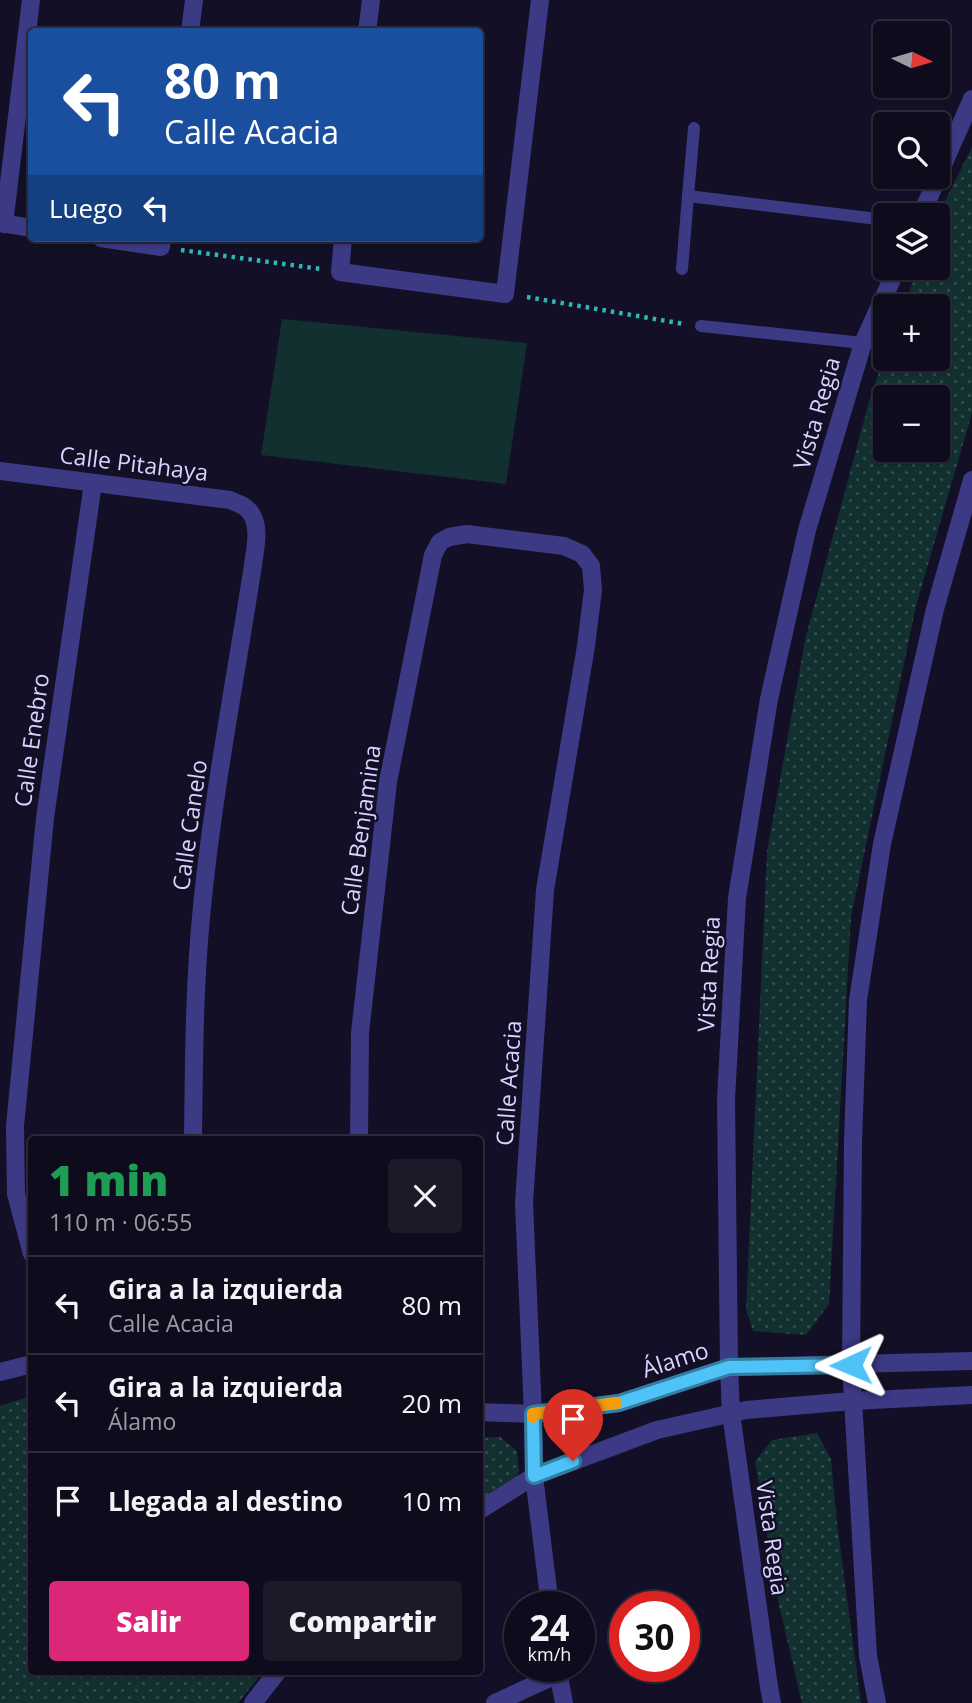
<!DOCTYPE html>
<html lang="es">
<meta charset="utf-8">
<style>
body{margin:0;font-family:"Open Sans",sans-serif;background:#1c1929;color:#f1f3f6;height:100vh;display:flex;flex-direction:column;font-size:26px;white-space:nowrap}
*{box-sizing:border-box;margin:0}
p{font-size:23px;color:#9b9ba3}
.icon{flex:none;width:38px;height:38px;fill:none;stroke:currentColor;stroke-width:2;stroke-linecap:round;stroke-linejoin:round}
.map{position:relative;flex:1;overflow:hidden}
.details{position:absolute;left:28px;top:1136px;width:455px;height:539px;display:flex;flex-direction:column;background:#0e0b1c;border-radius:7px;box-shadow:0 2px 5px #0004,0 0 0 2px #2e2b3b}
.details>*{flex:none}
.banner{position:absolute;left:28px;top:28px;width:455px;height:214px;border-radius:7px;box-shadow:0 2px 5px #0004,0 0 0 2px #2e2b3b;background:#1a4fa0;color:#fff;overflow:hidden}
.needle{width:46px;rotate:95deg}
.controls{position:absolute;left:873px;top:21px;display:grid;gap:14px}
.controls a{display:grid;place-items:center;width:77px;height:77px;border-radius:7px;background:#0e0b1c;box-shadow:0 2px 5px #0004,0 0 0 2px #2e2b3b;font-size:35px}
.speed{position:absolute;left:504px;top:1591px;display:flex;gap:14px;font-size:35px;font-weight:700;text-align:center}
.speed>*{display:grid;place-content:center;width:91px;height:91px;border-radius:50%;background:#0e0b1c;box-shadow:0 2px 5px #0004,0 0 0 2px #2e2b3b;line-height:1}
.speed small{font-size:18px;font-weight:400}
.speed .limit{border:10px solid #d22;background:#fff;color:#111}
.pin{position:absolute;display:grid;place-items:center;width:60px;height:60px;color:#fff;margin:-72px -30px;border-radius:50% 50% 50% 0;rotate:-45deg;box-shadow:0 0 7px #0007}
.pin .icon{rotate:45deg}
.me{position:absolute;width:77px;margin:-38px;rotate:269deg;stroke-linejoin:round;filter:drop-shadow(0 0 5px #0008)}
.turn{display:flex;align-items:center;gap:24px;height:147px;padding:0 21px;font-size:32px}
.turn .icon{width:91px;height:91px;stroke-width:2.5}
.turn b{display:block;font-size:49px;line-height:60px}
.then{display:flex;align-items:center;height:66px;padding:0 21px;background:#0003;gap:14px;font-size:26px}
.round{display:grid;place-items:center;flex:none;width:74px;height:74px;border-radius:7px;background:#1c1929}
.summary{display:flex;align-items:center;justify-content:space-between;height:119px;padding:0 21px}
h1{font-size:42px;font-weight:800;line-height:52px;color:#1e9e55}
.cta{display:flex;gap:14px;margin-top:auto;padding:14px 21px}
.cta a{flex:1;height:80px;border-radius:7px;background:#db2777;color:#fff;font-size:28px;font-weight:800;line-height:80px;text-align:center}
.cta a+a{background:#1c1929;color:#f1f3f6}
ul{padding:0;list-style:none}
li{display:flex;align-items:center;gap:21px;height:98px;padding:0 21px;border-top:2px solid #2e2b3b}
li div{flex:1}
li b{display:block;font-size:26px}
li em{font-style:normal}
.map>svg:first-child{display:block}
</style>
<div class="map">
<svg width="972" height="1703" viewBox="0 0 972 1703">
<defs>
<pattern id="grass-dots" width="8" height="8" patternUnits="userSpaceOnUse" patternTransform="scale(1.75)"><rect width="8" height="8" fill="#12302f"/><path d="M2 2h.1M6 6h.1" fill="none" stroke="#344d4e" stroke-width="1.8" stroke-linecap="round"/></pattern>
</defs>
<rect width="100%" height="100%" fill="#130f26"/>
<!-- grass -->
<g fill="url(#grass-dots)" fill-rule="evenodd">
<path d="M972,147V413L916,606L851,917L829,1304L806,1335L753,1331L746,1309L767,852L805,640L870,398L885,356L886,359H938V306H904L918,268H938V215ZM886,397H938V450H886Z"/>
<path d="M31,1396L32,1671H264L238,1703H0V1406Z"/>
<path d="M817,1433L831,1459L837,1523L861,1703H802L779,1605L755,1461L772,1440Z"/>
<path d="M500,1437L517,1451L519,1472L510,1488L480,1506V1438Z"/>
</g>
<!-- green -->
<path fill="#12302f" d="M282,319L527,343L506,484L261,455Z"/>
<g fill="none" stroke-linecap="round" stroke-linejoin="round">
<!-- path -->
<g stroke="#2fb8b0" stroke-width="4.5" stroke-dasharray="3.5 5" stroke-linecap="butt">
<path d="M181,250L321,269"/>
<path d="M527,297L684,324"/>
</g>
<!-- lane -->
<g stroke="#3d3a85" stroke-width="12">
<path d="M688,196L694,128"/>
<path d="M682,269L688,196L886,220"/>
<path d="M701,326L863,343"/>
</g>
<!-- street -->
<g stroke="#3d3a85" stroke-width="18">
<path d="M190,32L194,0"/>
<path d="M367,32L371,0"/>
<path d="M938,176L972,99"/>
<path d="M921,215L938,177"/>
<path d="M0,223L32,228"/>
<path d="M4,224L31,0"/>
<path d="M101,238L161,247L162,238"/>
<path d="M343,238L340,272L505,294L540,0"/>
<path d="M0,471L230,500C237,503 246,506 250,512C261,526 255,549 253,565C235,682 212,799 201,917C194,991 194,1065 193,1139"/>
<path d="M359,1139L360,1033L388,782L433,555L440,542L449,537L467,534L564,546L582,554L591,566L593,590L586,646L545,890L524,1203L533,1414L534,1476L550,1606"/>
<path d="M32,1254L16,1194L15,1126L45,818L93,483"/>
<path d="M0,1372L32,1364"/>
<path d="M480,1412L533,1414L619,1403L729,1367L972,1361"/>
<path d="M480,1510L534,1476L657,1430L746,1410L852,1401L972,1395"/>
<path d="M557,1666L564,1703"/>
<path d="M253,1703L278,1671"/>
<path d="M495,1703L558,1674"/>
<path d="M772,1703L769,1687L731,1413L729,1367L726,1099L737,898L769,699L807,530L863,343L897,268"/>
<path d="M877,1703L868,1656L851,1365L853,1142L858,1000L882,844L935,609L972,480"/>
</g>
</g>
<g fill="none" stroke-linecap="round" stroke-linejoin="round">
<defs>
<path id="route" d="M573,1461L534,1476L533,1414L619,1403L729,1367L851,1365"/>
</defs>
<!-- route casing -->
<use href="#route" stroke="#337fa1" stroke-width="18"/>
<!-- route -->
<use href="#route" stroke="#4fc3f7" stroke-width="12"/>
<!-- slow -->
<path stroke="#f59e0b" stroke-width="12" d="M533,1417V1414L616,1403"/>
</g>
<g text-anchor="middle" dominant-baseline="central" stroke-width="5" stroke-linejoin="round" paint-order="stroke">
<!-- street labels -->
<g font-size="23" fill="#d9d4ff" stroke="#130f26">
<text transform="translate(816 413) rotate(-74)">Vista Regia</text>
<text transform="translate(134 463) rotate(7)">Calle Pitahaya</text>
<text transform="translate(31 740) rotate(-82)">Calle Enebro</text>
<text transform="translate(189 825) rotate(-82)">Calle Canelo</text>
<text transform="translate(360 830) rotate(-82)">Calle Benjamina</text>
<text transform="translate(708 974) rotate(-87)">Vista Regia</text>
<text transform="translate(508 1083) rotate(-86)">Calle Acacia</text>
<text transform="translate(675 1359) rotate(-18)">Álamo</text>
<text transform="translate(773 1538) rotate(82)">Vista Regia</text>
</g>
</g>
</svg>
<div class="controls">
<a><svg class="needle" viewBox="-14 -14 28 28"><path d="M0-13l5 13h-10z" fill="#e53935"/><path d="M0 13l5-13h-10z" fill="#9b9ba3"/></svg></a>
<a><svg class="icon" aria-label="search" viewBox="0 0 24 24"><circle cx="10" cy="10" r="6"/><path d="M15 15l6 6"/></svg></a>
<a><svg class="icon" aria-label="layers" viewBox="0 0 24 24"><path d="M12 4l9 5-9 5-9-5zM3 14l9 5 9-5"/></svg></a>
<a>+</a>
<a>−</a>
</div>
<div class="speed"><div>24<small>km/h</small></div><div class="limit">30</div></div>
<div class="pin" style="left:573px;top:1461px;background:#d93025"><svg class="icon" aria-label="arrive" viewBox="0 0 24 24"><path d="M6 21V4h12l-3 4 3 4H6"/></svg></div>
<svg class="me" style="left:851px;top:1365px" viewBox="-20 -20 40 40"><path d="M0-17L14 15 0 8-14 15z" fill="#4fc3f7" stroke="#fff" stroke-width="4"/></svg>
<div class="banner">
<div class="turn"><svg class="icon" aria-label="left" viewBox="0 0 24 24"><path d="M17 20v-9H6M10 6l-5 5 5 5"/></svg><div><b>80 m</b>Calle Acacia</div></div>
<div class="then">Luego<svg class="icon" aria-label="left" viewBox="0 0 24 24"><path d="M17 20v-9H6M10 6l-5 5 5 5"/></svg></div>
</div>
<section class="details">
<div class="summary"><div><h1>1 min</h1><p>110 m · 06:55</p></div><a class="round"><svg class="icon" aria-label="close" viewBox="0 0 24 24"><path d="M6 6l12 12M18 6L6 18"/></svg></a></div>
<ul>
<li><svg class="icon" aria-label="left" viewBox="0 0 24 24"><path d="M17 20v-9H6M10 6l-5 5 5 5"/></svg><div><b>Gira a la izquierda</b><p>Calle Acacia</p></div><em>80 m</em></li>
<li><svg class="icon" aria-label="left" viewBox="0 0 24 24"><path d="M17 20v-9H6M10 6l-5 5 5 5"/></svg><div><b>Gira a la izquierda</b><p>Álamo</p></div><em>20 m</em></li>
<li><svg class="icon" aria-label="arrive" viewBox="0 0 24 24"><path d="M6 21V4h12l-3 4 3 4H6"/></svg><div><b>Llegada al destino</b></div><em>10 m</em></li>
</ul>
<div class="cta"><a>Salir</a><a>Compartir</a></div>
</section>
</div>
